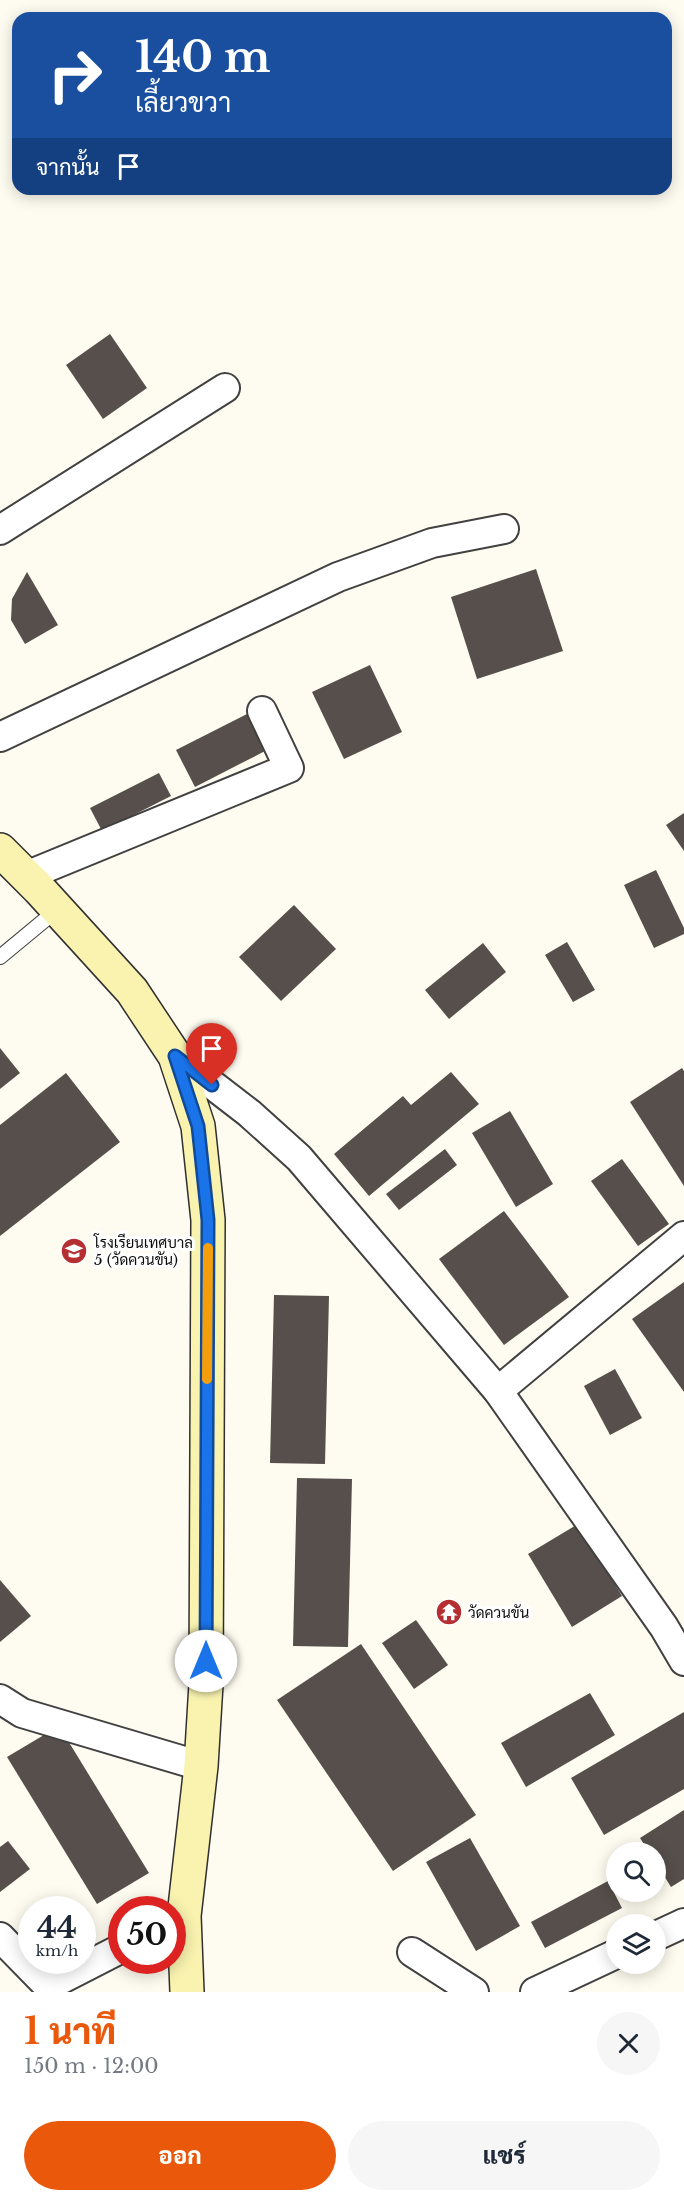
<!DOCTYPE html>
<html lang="th">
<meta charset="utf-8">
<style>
body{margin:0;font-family:"Libre Baskerville",Sarabun,serif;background:#f6f6f7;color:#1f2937;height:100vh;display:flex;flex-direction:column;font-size:22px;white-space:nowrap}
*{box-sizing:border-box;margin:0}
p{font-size:20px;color:#747a83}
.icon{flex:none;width:33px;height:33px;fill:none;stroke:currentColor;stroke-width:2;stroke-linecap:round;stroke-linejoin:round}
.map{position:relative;height:1992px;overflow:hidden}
.details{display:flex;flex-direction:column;background:#fff;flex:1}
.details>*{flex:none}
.hud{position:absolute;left:12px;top:12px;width:660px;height:183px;border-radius:18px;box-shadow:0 3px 15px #0003;background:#1a4fa0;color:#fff;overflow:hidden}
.controls{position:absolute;left:606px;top:1842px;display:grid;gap:12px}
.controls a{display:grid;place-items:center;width:60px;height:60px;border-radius:50%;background:#fff;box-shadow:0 3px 15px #0003;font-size:30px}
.speed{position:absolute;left:18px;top:1896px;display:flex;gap:12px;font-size:30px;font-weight:700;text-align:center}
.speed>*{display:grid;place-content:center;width:78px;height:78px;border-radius:50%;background:#fff;box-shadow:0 3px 15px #0003;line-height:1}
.speed small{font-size:15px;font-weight:400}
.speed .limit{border:9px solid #d22;background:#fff;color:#111}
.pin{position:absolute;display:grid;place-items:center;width:51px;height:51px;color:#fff;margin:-62px -26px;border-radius:50% 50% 50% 0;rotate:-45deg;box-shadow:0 0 6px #0007}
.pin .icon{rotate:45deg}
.me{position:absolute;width:66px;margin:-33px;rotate:0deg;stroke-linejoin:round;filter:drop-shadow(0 0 4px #0008)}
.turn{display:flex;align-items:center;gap:21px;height:126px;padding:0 24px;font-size:27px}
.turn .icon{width:78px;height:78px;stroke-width:2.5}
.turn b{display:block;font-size:42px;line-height:51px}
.then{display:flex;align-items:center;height:57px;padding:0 24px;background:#0003;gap:12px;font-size:22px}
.round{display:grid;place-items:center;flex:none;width:63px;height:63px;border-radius:32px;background:#f6f6f7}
.overview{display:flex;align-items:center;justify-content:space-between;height:102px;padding:0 24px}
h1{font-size:36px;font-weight:800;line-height:45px;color:#ea580c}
.action{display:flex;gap:12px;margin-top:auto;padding:12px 24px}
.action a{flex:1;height:69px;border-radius:36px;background:#ea580c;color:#fff;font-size:24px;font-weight:800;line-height:69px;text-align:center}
.action a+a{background:#f6f6f7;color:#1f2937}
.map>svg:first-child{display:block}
</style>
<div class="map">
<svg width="684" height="1992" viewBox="0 0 684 1992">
<rect width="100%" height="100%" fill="#fefbf0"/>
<!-- building -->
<g fill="#564f4b">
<path d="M110,334L147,388L103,419L66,365Z"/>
<path d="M536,569L563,651L477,679L451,597Z"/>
<path d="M27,572L58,625L25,644L11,620L12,599Z"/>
<path d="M370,665L402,732L344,759L312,692Z"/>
<path d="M247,714L265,751L195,787L176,750Z"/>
<path d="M159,773L171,796L102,831L90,808Z"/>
<path d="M684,813V851L666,825Z"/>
<path d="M656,870L684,928V934L654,948L624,885Z"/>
<path d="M294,905L336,949L281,1001L239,957Z"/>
<path d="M567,942L595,990L573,1002L545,955Z"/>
<path d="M483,943L506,972L449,1019L425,990Z"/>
<path d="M0,1048L20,1073L0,1089Z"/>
<path d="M682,1068L684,1071V1186L630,1102Z"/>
<path d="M451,1072L479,1104L369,1196L334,1154L403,1096L411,1105Z"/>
<path d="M66,1073L120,1142L0,1236V1125Z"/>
<path d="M510,1111L553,1184L516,1207L472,1133Z"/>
<path d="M445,1149L457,1165L399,1210L386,1194Z"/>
<path d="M622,1159L669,1224L638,1246L591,1181Z"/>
<path d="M504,1211L569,1297L504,1345L439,1259Z"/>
<path d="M684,1282V1392L632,1319Z"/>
<path d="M274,1295L329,1296L325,1464L270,1463Z"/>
<path d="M615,1369L642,1418L610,1435L584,1386Z"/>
<path d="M297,1478L352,1479L348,1647L293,1646Z"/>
<path d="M578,1524L622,1596L572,1627L528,1554Z"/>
<path d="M0,1580L31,1616L0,1642Z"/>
<path d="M416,1620L448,1665L414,1689L382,1643Z"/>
<path d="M361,1644L476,1815L393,1871L277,1700Z"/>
<path d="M590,1693L615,1735L526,1787L501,1743Z"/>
<path d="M684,1712V1789L604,1835L571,1778Z"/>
<path d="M59,1726L149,1873L97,1904L7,1757Z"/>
<path d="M684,1810V1879L671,1887L656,1863V1852H649L640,1838Z"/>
<path d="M470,1838L520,1926L476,1951L426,1862Z"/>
<path d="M8,1841L30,1869L0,1892V1847Z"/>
<path d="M608,1881L622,1908L545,1948L531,1922Z"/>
</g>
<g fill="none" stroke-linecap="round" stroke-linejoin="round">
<defs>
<path id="lane" d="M0,957L58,909"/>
<g id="street">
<path d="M0,530L225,388"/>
<path d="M0,737L338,577L432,543L504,529"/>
<path d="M26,876L289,768L262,711"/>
<path d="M175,1056L249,1113L299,1158L498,1391L664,1627L684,1661"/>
<path d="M498,1391L684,1236"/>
<path d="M0,1699L22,1713L201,1766"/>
<path d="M656,1936L684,1923"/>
<path d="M0,1937L48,1986L122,1948"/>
<path d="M412,1952L474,1992"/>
<path d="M535,1992L616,1954"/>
</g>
<path id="secondary" d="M0,850L39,889L132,991L175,1056L198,1126L208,1220L206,1684L201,1766L184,1916L187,1992"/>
</defs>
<!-- lane casing -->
<use href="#lane" stroke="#414141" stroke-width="16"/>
<!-- street casing -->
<use href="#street" stroke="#414141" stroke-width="32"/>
<!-- secondary casing -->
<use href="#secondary" stroke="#303030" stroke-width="36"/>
<!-- lane -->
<use href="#lane" stroke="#fff" stroke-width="14"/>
<!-- street -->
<use href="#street" stroke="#fff" stroke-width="28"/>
<!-- secondary -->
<use href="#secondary" stroke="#f9f3af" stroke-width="33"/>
</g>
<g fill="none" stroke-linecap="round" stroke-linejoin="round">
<defs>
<path id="route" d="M206,1661L208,1220L198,1126L175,1056L212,1085"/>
</defs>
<!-- route casing -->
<use href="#route" stroke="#114b97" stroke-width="15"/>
<!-- route -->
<use href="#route" stroke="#1a73e8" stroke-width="10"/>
<!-- slow -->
<path stroke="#f59e0b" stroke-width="10" d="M207,1379L208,1248"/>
</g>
<!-- icons -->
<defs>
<symbol id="school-disc" viewBox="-11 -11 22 22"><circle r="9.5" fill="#b52f32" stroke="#fff"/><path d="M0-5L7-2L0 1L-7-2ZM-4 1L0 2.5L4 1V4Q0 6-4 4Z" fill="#fff"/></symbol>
<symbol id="temple-disc" viewBox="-11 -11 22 22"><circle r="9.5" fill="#b52f32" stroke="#fff"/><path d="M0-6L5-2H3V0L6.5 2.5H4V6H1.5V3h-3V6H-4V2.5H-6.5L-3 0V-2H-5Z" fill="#fff"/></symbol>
</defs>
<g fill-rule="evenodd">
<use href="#school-disc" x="59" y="1236" width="30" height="30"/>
<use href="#temple-disc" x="434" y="1597" width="30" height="30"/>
</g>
<g text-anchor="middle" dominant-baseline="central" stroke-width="6" stroke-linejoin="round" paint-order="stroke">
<!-- poi labels -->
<g font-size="15" fill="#0e0e0e" stroke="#fff" text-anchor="start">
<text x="94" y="1242">โรงเรียนเทศบาล<tspan x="94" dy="17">5 (วัดควนขัน)</tspan></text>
<text x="468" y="1612">วัดควนขัน</text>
</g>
</g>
</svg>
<div class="controls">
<a><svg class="icon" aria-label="search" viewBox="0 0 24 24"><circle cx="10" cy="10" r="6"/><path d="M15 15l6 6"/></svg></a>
<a><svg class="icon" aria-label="layers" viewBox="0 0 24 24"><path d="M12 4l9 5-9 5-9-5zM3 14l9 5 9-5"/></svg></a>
</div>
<div class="speed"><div>44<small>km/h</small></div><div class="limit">50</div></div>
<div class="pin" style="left:212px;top:1085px;background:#d93025"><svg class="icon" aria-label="arrive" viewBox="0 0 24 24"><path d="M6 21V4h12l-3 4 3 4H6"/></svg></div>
<svg class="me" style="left:206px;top:1661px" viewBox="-20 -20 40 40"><circle r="19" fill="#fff"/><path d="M0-13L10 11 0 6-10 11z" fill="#1a73e8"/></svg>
<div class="hud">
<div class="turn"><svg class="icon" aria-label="right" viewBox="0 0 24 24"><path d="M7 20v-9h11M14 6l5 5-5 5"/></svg><div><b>140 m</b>เลี้ยวขวา</div></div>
<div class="then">จากนั้น<svg class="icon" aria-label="arrive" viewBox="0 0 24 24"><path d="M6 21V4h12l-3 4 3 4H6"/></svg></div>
</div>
</div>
<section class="details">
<div class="overview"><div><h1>1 นาที</h1><p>150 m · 12:00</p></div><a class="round"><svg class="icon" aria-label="close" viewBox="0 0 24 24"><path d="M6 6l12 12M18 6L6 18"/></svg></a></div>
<div class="action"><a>ออก</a><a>แชร์</a></div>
</section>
